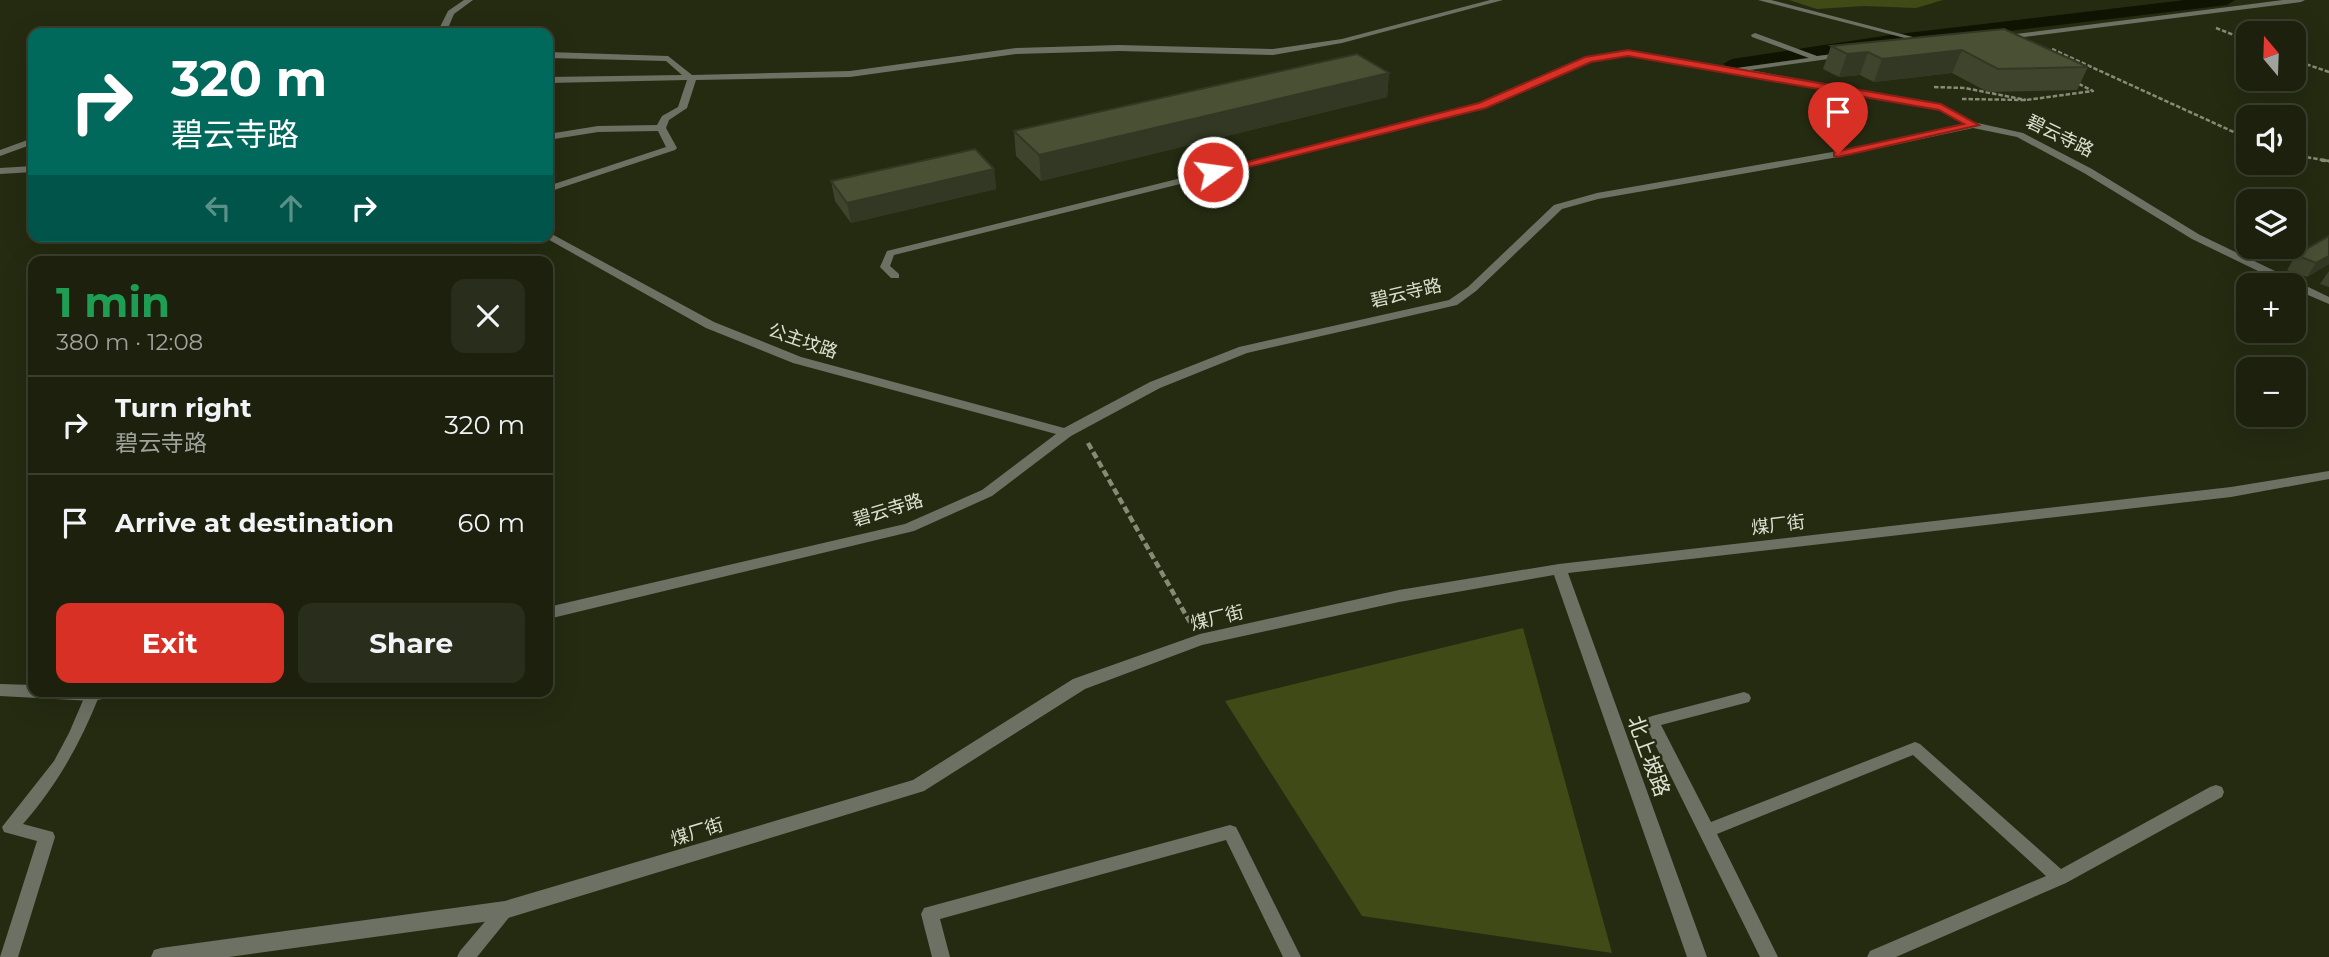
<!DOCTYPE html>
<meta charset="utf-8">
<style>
body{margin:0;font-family:Montserrat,"Noto Sans SC",sans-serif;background:#292d1b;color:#f1f3f6;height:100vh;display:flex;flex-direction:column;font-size:26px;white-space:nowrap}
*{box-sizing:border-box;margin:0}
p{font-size:23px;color:#a0a39d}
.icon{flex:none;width:38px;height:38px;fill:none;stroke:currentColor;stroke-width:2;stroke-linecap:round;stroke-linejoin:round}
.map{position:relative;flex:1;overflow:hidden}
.panel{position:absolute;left:28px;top:256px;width:525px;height:441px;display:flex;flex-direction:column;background:#1c200d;border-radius:14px;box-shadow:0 7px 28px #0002,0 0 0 2px #3a3e2e}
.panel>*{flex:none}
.top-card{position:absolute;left:28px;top:28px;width:525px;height:214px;border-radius:14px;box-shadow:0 7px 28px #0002,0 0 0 2px #3a3e2e;background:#00695c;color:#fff;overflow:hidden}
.needle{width:46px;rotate:341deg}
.fabs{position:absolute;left:2236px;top:21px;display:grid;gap:14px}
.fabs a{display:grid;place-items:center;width:70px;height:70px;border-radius:14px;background:#1c200d;box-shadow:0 7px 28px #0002,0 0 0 2px #3a3e2e;font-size:35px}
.pin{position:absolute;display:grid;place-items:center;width:60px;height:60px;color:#fff;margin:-72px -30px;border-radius:50% 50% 50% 0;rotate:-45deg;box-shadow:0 0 7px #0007}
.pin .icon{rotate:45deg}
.me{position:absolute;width:77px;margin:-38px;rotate:76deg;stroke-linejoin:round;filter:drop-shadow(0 0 5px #0008)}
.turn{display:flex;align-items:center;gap:24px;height:147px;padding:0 28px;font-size:32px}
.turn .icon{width:91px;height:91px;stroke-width:2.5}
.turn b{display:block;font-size:49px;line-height:60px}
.lanes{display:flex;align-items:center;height:66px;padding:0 28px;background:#0003;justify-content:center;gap:35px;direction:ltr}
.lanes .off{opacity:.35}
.round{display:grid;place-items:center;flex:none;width:74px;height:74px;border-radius:14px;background:#292d1b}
.headline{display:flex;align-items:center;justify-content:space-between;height:119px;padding:0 28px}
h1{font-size:42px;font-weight:700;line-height:52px;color:#1e9e55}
.primary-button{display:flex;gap:14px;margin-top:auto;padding:14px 28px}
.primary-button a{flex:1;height:80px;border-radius:14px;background:#d93025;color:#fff;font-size:28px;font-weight:700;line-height:80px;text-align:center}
.primary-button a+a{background:#292d1b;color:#f1f3f6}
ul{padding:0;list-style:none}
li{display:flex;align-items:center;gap:21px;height:98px;padding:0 28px;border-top:2px solid #3a3e2e}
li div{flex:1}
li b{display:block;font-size:26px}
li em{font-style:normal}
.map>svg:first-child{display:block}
</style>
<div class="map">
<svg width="2329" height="957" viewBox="0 0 2329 957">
<rect width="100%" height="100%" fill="#252b11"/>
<!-- green -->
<g fill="#404a17">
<path d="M1789,0H1943L1916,8L1864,6L1817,9Z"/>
<path d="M1523,628L1612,953L1362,916L1225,701Z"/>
</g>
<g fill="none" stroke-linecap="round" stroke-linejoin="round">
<!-- canal -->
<path fill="#0f1301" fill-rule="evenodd" d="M2185,0H2235L2227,5L1890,45L1732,69L1723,64L1732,59L1890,35Z"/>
<!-- path-far2 -->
<g stroke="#868b76" stroke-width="2.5" stroke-dasharray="4.5 2" stroke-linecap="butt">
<path d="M2216,28L2249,41"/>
<path d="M2052,49L2249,139"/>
<path d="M2294,60L2329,72"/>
<path d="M1934,87L1965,88L2026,100"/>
<path d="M1962,99L2026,100L2093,91L2077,83"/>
<path d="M2294,155L2329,161"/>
</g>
<!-- path-far1 -->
<path stroke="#868b76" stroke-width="3.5" stroke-dasharray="5 2.5" stroke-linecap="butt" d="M2321,160L2329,161"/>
<!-- path -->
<path stroke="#868b76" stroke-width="4.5" stroke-dasharray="7 3.5" stroke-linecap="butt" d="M1088,443L1191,624"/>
<!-- lane -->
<g fill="#6d7164" fill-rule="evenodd">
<path d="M1755,33L1817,56L1843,53L1847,55L1843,57L1750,70L1941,105L1977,125L1970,127L1939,109L1747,74L1744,71L1736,72L1628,55L1591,62L1486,108L894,255L890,266L899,274V278H891L880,267L887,251L1480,104L1589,58L1628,51L1736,68L1809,58L1752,37L1751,35Z"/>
<path d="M87,691H99L100,694C81,742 58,784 23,824L53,832L55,837L18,957H0L37,841L4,832L2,827L54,761L69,733Z"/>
<path d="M1744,692L1749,694L1751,698L1749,702L1661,725L1711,822L1915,742L1920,744L2061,869L2210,787L2216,785L2222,787L2224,792L2222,797L2066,883L1896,957H1867L1870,951L2046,876L1913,755L1717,834L1778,957H1760L1644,722L1647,718L1652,716Z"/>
<path d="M1230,825L1236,827L1301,957H1283L1226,840L940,919L950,957H932L921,914L924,908Z"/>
<path d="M505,902L511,905L514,910L511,915L477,957H457L460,951L499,905Z"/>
</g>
<!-- street -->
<g fill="#6d7164" fill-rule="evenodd">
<path d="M464,0H473L454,14L448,28L458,33L440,31L439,29L448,11Z"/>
<path d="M1490,0H1503L1342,43L1273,55L1119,51L1016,54L850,77L696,80L687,108L669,120L666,128L677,148L675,150L548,192V186L666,147L658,131L598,132L548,140V134L598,126L657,125L662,116L678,107L687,80L548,83V77L682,75L666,61L548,58V52L668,56L692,75L850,71L1016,48L1119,45L1273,49L1342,39Z"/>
<path d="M1758,0H1771L1932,42L1928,44Z"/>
<path d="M2283,0H2305L2301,2L2000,40L1996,38L2000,36Z"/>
<path d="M1973,122L2023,133L2092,169L2200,235L2329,297V304L2294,289V285H2287L2192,239L2084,173L2017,137L1973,128L1838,157L1598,199L1562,209L1476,291L1457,305L1247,353L1160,388L1071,436L992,496L914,531L548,619V607L905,524L982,490L1056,434L793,363L706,328L544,237L548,236V232L714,322L801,357L1064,428L1150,382L1239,347L1449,300L1468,287L1554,205L1597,193L1838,151Z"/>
<path d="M33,138V144L0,156V150Z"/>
<path d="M33,166V172L0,174V168Z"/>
<path d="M2329,471V479L2231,497L1568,573L1707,957H1687L1554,575L1399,602L1202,645L1085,689L924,791L505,919L229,957H151L154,950L161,948L505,901L913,780L1073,679L1200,634L1399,590L1559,564L2231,487Z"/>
<path d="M0,684L33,685V691H118L116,696L93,701L0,696Z"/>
</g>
</g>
<!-- wall -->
<g fill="#3f452d">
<path d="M2004,29L2088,67L2077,90L1988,92L1952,73L1874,82L1860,75L1839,77L1823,69L1831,46Z"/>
<path d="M1389,73L1387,97L1041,181L1016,156L1014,131Z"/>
<path d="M994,169L996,189L851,223L835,201L831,181Z"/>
<path d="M2329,236V264L2307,277L2287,270L2296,255Z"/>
<path d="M2329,271V287L2320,284Z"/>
</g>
<!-- shaded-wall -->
<g fill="#333824">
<path d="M1962,50L1952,73L1874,82L1882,59Z"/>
<path d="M1868,52L1860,75L1839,77L1847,54Z"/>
<path d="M1389,73L1387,97L1041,181L1039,155Z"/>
<path d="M994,169L996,189L851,223L847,203Z"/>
<path d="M2329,256V264L2307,277L2316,263Z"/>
</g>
<!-- building -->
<g fill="#495034" stroke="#333824" stroke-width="2">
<path d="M2004,29L2088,67L1998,69L1962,50L1882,59L1868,52L1847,54L1831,46Z"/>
<path d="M1357,54L1389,73L1039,155L1014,131Z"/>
<path d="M975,149L994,169L847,203L831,181Z"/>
<path d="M2329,236V256L2316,263L2296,255Z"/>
</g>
<!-- route -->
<path fill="#d93025" stroke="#8d1f18" stroke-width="2" d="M1628,50L1941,104L1979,125L1838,157L1834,156V152L1964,124L1939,110L1628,56L1591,62L1486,108L1213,176L1208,172L1479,103L1585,57Z"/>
<g text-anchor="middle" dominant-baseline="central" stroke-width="5" stroke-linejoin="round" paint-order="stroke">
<!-- street labels -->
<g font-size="18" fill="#dce0d0" stroke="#252b11">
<text transform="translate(2060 136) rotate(26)">碧云寺路</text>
<text transform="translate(1406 293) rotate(-13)">碧云寺路</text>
<text transform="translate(803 341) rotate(19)">公主坟路</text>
<text transform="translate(888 510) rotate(-17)">碧云寺路</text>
<text transform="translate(1778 525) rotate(-7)">煤厂街</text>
<text transform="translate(1217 618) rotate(-14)">煤厂街</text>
<text transform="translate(697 832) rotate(-17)">煤厂街</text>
</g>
<!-- near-street labels -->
<g font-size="21" fill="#dce0d0" stroke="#252b11">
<text transform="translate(1649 756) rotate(70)">北上坡路</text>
</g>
</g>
</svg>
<div class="fabs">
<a><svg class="needle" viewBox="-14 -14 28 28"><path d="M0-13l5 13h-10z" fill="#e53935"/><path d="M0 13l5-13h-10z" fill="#a0a39d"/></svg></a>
<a><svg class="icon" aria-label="sound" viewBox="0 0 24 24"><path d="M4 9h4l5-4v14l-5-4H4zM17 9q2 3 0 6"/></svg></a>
<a><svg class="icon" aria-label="layers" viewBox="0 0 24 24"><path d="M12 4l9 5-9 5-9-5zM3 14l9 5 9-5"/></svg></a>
<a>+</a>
<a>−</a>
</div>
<div class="pin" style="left:1838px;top:154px;background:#d93025"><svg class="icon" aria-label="arrive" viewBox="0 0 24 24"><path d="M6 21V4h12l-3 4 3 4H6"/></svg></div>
<svg class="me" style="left:1213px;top:172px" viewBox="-20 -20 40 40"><circle r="17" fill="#d93025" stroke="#fff" stroke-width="3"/><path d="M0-11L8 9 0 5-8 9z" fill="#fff"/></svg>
<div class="top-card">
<div class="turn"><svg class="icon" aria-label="right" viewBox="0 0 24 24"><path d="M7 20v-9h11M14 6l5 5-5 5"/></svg><div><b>320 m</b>碧云寺路</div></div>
<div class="lanes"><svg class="icon off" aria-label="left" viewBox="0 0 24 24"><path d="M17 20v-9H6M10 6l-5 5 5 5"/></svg><svg class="icon off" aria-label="ahead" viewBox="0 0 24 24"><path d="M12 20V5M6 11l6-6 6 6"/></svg><svg class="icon" aria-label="right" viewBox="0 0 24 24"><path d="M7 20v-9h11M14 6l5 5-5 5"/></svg></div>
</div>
<section class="panel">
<div class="headline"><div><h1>1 min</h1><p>380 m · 12:08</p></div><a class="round"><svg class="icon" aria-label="close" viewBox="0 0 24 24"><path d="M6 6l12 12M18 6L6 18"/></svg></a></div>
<ul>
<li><svg class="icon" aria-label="right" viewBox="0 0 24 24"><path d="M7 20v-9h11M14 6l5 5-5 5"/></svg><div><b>Turn right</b><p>碧云寺路</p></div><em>320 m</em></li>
<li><svg class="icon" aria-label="arrive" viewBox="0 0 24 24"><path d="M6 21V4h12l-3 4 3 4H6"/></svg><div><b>Arrive at destination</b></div><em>60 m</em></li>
</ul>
<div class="primary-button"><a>Exit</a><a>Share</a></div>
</section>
</div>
